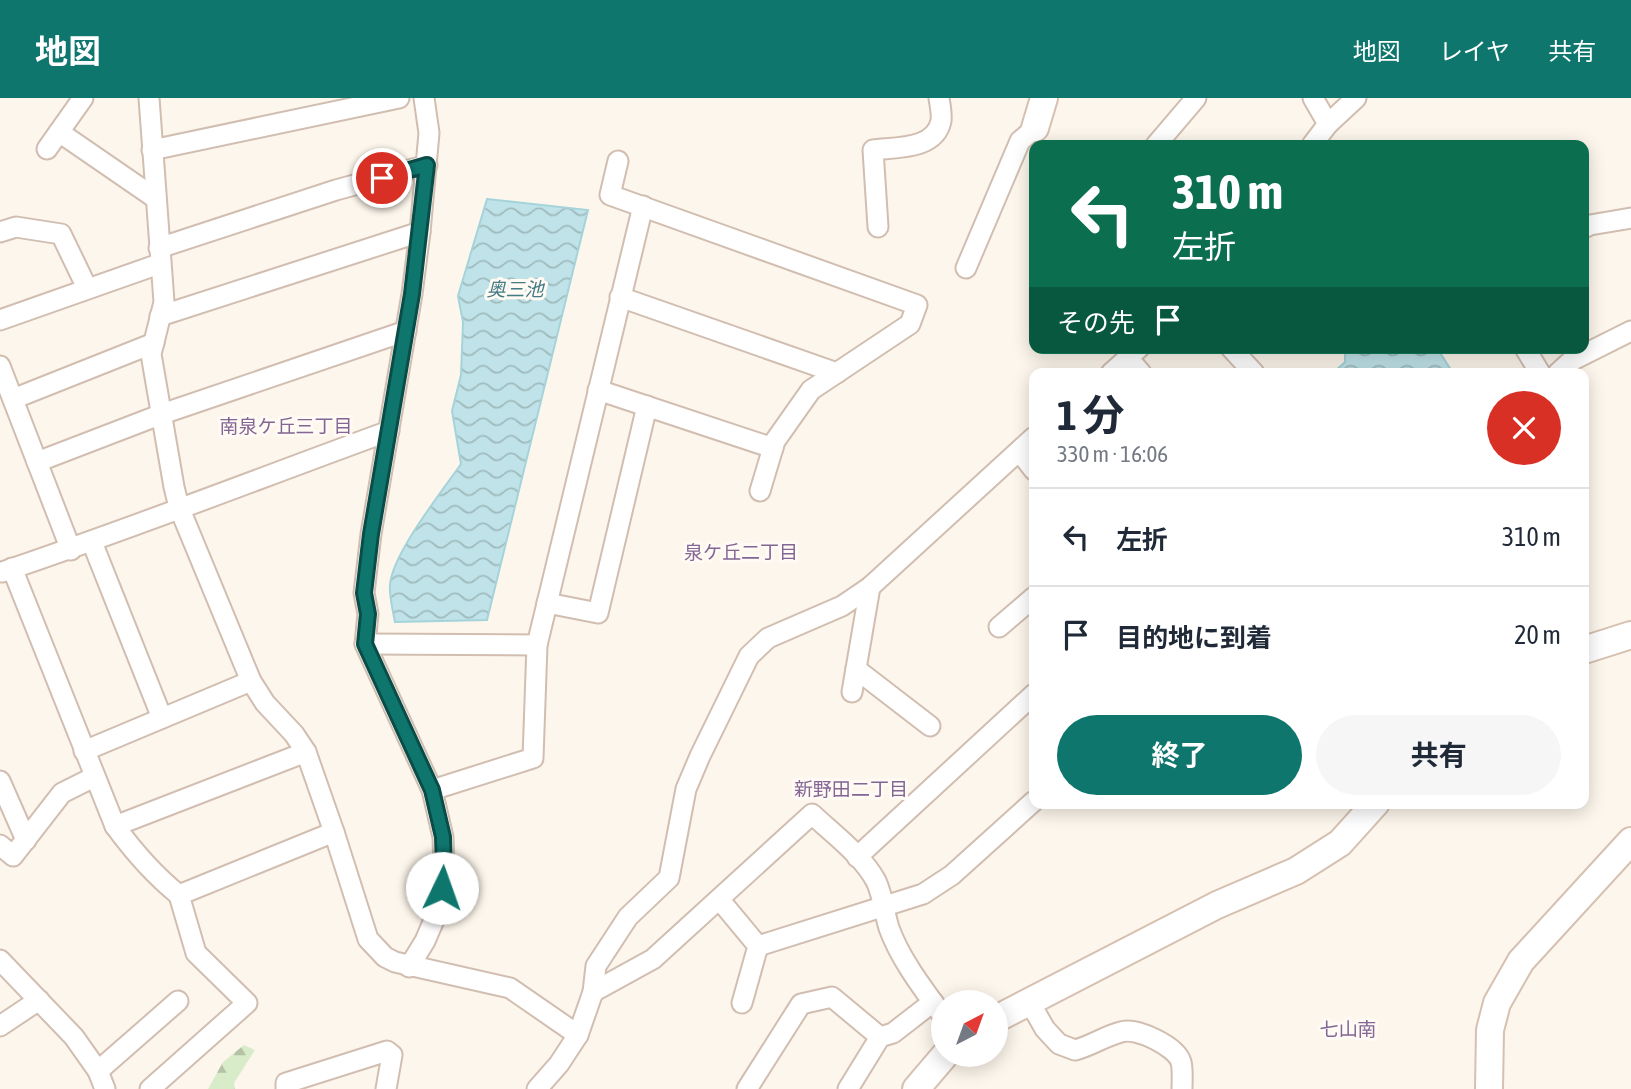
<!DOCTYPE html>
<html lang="ja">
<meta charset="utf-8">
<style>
body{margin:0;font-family:"Asap Condensed","Noto Sans JP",sans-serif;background:#f6f6f7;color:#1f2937;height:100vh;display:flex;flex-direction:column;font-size:26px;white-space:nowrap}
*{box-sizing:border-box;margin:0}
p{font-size:23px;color:#747a83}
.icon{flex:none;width:38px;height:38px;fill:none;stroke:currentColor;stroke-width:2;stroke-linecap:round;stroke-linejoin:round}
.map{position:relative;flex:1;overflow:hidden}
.drawer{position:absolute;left:1029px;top:270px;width:560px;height:441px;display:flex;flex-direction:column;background:#fff;border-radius:14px;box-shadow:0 4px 18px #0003}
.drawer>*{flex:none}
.banner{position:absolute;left:1029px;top:42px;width:560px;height:214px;border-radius:14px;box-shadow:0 4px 18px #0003;background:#0b6e4f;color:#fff;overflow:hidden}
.needle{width:46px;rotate:41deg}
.buttons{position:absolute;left:931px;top:892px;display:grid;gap:14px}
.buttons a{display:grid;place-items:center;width:77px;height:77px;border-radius:50%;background:#fff;box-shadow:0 4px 18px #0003;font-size:35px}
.pin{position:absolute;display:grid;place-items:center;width:60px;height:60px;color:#fff;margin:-30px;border:4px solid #fff;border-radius:50%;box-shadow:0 2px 7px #0007}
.me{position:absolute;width:77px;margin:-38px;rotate:3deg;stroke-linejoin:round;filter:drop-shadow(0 0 5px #0008)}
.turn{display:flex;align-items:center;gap:24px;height:147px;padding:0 28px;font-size:32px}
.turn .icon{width:91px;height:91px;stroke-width:2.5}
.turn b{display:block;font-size:49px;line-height:60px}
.then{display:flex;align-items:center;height:66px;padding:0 28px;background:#0003;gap:14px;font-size:26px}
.round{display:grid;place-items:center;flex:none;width:74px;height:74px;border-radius:37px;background:#f6f6f7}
.overview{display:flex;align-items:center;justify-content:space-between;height:119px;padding:0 28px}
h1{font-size:42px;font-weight:700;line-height:52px}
.button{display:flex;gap:14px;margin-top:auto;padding:14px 28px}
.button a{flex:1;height:80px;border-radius:42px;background:#0f766e;color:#fff;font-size:28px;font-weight:700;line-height:80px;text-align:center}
.button a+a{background:#f6f6f7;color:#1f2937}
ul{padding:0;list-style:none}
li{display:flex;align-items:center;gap:21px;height:98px;padding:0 28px;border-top:2px solid #e0e1e3}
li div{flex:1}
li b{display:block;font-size:26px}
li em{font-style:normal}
header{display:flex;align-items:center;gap:42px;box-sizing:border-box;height:98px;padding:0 35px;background:#0f766e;color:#fff}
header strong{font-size:33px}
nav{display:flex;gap:38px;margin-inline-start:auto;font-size:24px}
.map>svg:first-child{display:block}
</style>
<header>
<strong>地図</strong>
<nav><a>地図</a><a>レイヤ</a><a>共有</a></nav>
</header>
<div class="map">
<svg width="1631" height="991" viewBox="0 0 1631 991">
<defs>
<pattern id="forest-firs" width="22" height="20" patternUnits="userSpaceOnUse" patternTransform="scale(1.75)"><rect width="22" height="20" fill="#d8ecc9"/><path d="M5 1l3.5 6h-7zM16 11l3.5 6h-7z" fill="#b4c2a5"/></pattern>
<pattern id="water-waves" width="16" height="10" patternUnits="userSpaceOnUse" patternTransform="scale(1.75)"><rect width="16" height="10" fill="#bfe3e8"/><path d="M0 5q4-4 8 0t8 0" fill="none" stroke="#a0bbbe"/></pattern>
</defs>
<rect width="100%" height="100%" fill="#fdf6ec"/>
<!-- forest -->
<path fill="url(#forest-firs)" d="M244,947L255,952L234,985L235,991H208L223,964Z"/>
<!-- water -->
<g fill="url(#water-waves)" stroke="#a5d3da" stroke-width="2">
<path d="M487,101L588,112L487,522L395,524C393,513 389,498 390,487C392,456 443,392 461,366L452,313L461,277L463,224L458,198Z"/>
<path d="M1345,250H1437L1453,275H1333L1345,264Z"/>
</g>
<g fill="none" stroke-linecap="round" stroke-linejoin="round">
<defs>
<g id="street">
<path d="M149,0L164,204L151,256L174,389L179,409L251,583L265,605L294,636L306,654L334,734L368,841L385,859L395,864L510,890L578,937"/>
<path d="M1313,0L1328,26"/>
<path d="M59,34L155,100"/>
<path d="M1156,47L1196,0"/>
<path d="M1312,47L1328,26L1356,0"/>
<path d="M47,51L83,0"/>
<path d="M152,52L399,0"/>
<path d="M618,63L610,97L917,207L910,226L811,292L775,343L760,393"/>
<path d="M878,129L873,52C896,49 935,52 941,23C942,16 940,7 939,0"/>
<path d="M1584,130L1590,127L1631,120"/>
<path d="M0,134L16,129L61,136L87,190"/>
<path d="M159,150L336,92L427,67"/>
<path d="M966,170L1020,43L1035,30"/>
<path d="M620,199L837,275"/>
<path d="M160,218L420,134"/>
<path d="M0,222L159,166"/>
<path d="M1231,250L1254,275"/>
<path d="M1525,250L1540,275"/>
<path d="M1129,261L1141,275"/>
<path d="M0,268L71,452"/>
<path d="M1111,275L1139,250"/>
<path d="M1558,275L1571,263L1631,233"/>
<path d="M598,292L773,350"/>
<path d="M13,301L154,245"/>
<path d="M1019,353L1034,372"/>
<path d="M37,364L162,316L406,233"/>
<path d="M92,444L162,620"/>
<path d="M12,470L115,728C134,754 154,777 179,797L334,734"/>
<path d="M2,474C133,430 260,380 389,333"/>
<path d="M547,505L598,515L647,308"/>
<path d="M999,529L1034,499"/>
<path d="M365,546L537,547"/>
<path d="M856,571L930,628"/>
<path d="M852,594L870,489"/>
<path d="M84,653L251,583"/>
<path d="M0,683L26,742"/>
<path d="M432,692L533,660L537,547L643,108"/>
<path d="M115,728L306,654"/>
<path d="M0,747L13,758L62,695L94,679"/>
<path d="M857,759L1034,596"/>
<path d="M719,801L758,848L742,905"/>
<path d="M758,848L923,796L952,777L1034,703"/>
<path d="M0,862L74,939L98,973L178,903"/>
<path d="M409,869L425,843L440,808L444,773L443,739L432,692L365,546L368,516L364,495L371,436L412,196L420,134L429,35L424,0"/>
<path d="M593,894L653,861L812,716C833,736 862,757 876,783C883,798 884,814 889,830C900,861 924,892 943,918"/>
<path d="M1029,903L1045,931L1059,946L1075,952C1091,948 1105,938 1121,934C1136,929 1176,948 1181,964C1183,972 1182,983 1182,991"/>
<path d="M0,928L39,902"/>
<path d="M98,973L105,991"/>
<path d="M150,991L247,905L196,855L179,797"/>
<path d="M286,991V985L387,953L392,957L386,991"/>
<path d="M537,991L559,966L578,937L593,894L596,868L628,819L669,780L686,691L700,658L749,558L768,540L842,508L870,489L1034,339"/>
<path d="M747,991L801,906L832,899L880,939"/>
<path d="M848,991L880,939L893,935L933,904"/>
</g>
<g id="secondary">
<path d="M1035,30L1044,0"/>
<path d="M1584,552L1631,537"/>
<path d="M996,921L1217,807L1296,773L1340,745L1376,705"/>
<path d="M916,991L945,957"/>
<path d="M1489,991L1490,932L1497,905L1521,863L1631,743"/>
</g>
</defs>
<!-- street casing -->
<use href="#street" stroke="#d1beb0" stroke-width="23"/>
<!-- secondary casing -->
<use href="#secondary" stroke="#d6c0b0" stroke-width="30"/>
<!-- street -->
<use href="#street" stroke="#fff" stroke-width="19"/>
<!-- secondary -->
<use href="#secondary" stroke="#fff" stroke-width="26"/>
</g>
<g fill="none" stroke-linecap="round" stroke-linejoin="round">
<defs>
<path id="route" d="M382,80L427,67L412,196L371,436L364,495L368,516L365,546L432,692L443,739L444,773L442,790"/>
</defs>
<!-- route casing -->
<use href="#route" stroke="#0a4d48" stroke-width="18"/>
<!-- route -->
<use href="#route" stroke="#0f766e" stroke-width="12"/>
</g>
<g text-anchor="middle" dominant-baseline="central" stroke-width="6" stroke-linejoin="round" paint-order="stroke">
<!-- water labels -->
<g font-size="19" font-style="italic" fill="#437c86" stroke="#fffaf3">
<text x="515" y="191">奥三池</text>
</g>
<!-- neighbourhood labels -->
<g font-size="19" fill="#846695" stroke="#fffaf3">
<text x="286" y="328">南泉ケ丘三丁目</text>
<text x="741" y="454">泉ケ丘二丁目</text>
<text x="851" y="691">新野田二丁目</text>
<text x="1348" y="931">七山南</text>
</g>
</g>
</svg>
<div class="buttons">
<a><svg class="needle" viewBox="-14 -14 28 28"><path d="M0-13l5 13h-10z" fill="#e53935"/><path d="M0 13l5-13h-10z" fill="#747a83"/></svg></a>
</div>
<div class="pin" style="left:382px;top:80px;background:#d93025"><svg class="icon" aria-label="arrive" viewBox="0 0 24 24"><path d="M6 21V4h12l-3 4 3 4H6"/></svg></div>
<svg class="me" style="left:442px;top:790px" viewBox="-20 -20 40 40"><circle r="19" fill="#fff"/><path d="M0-13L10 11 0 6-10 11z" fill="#0f766e"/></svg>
<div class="banner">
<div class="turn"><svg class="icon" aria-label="left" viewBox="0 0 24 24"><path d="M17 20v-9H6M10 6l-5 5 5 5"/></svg><div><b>310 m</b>左折</div></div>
<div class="then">その先<svg class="icon" aria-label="arrive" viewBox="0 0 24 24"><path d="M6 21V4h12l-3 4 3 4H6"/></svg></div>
</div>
<section class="drawer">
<div class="overview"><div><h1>1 分</h1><p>330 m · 16:06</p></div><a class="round" style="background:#d93025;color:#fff"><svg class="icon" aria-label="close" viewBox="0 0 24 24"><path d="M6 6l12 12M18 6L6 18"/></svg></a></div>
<ul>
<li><svg class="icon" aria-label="left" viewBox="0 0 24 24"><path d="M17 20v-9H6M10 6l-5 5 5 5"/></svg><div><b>左折</b></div><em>310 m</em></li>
<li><svg class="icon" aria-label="arrive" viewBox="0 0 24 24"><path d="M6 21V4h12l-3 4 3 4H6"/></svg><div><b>目的地に到着</b></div><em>20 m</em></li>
</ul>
<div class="button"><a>終了</a><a>共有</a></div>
</section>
</div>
